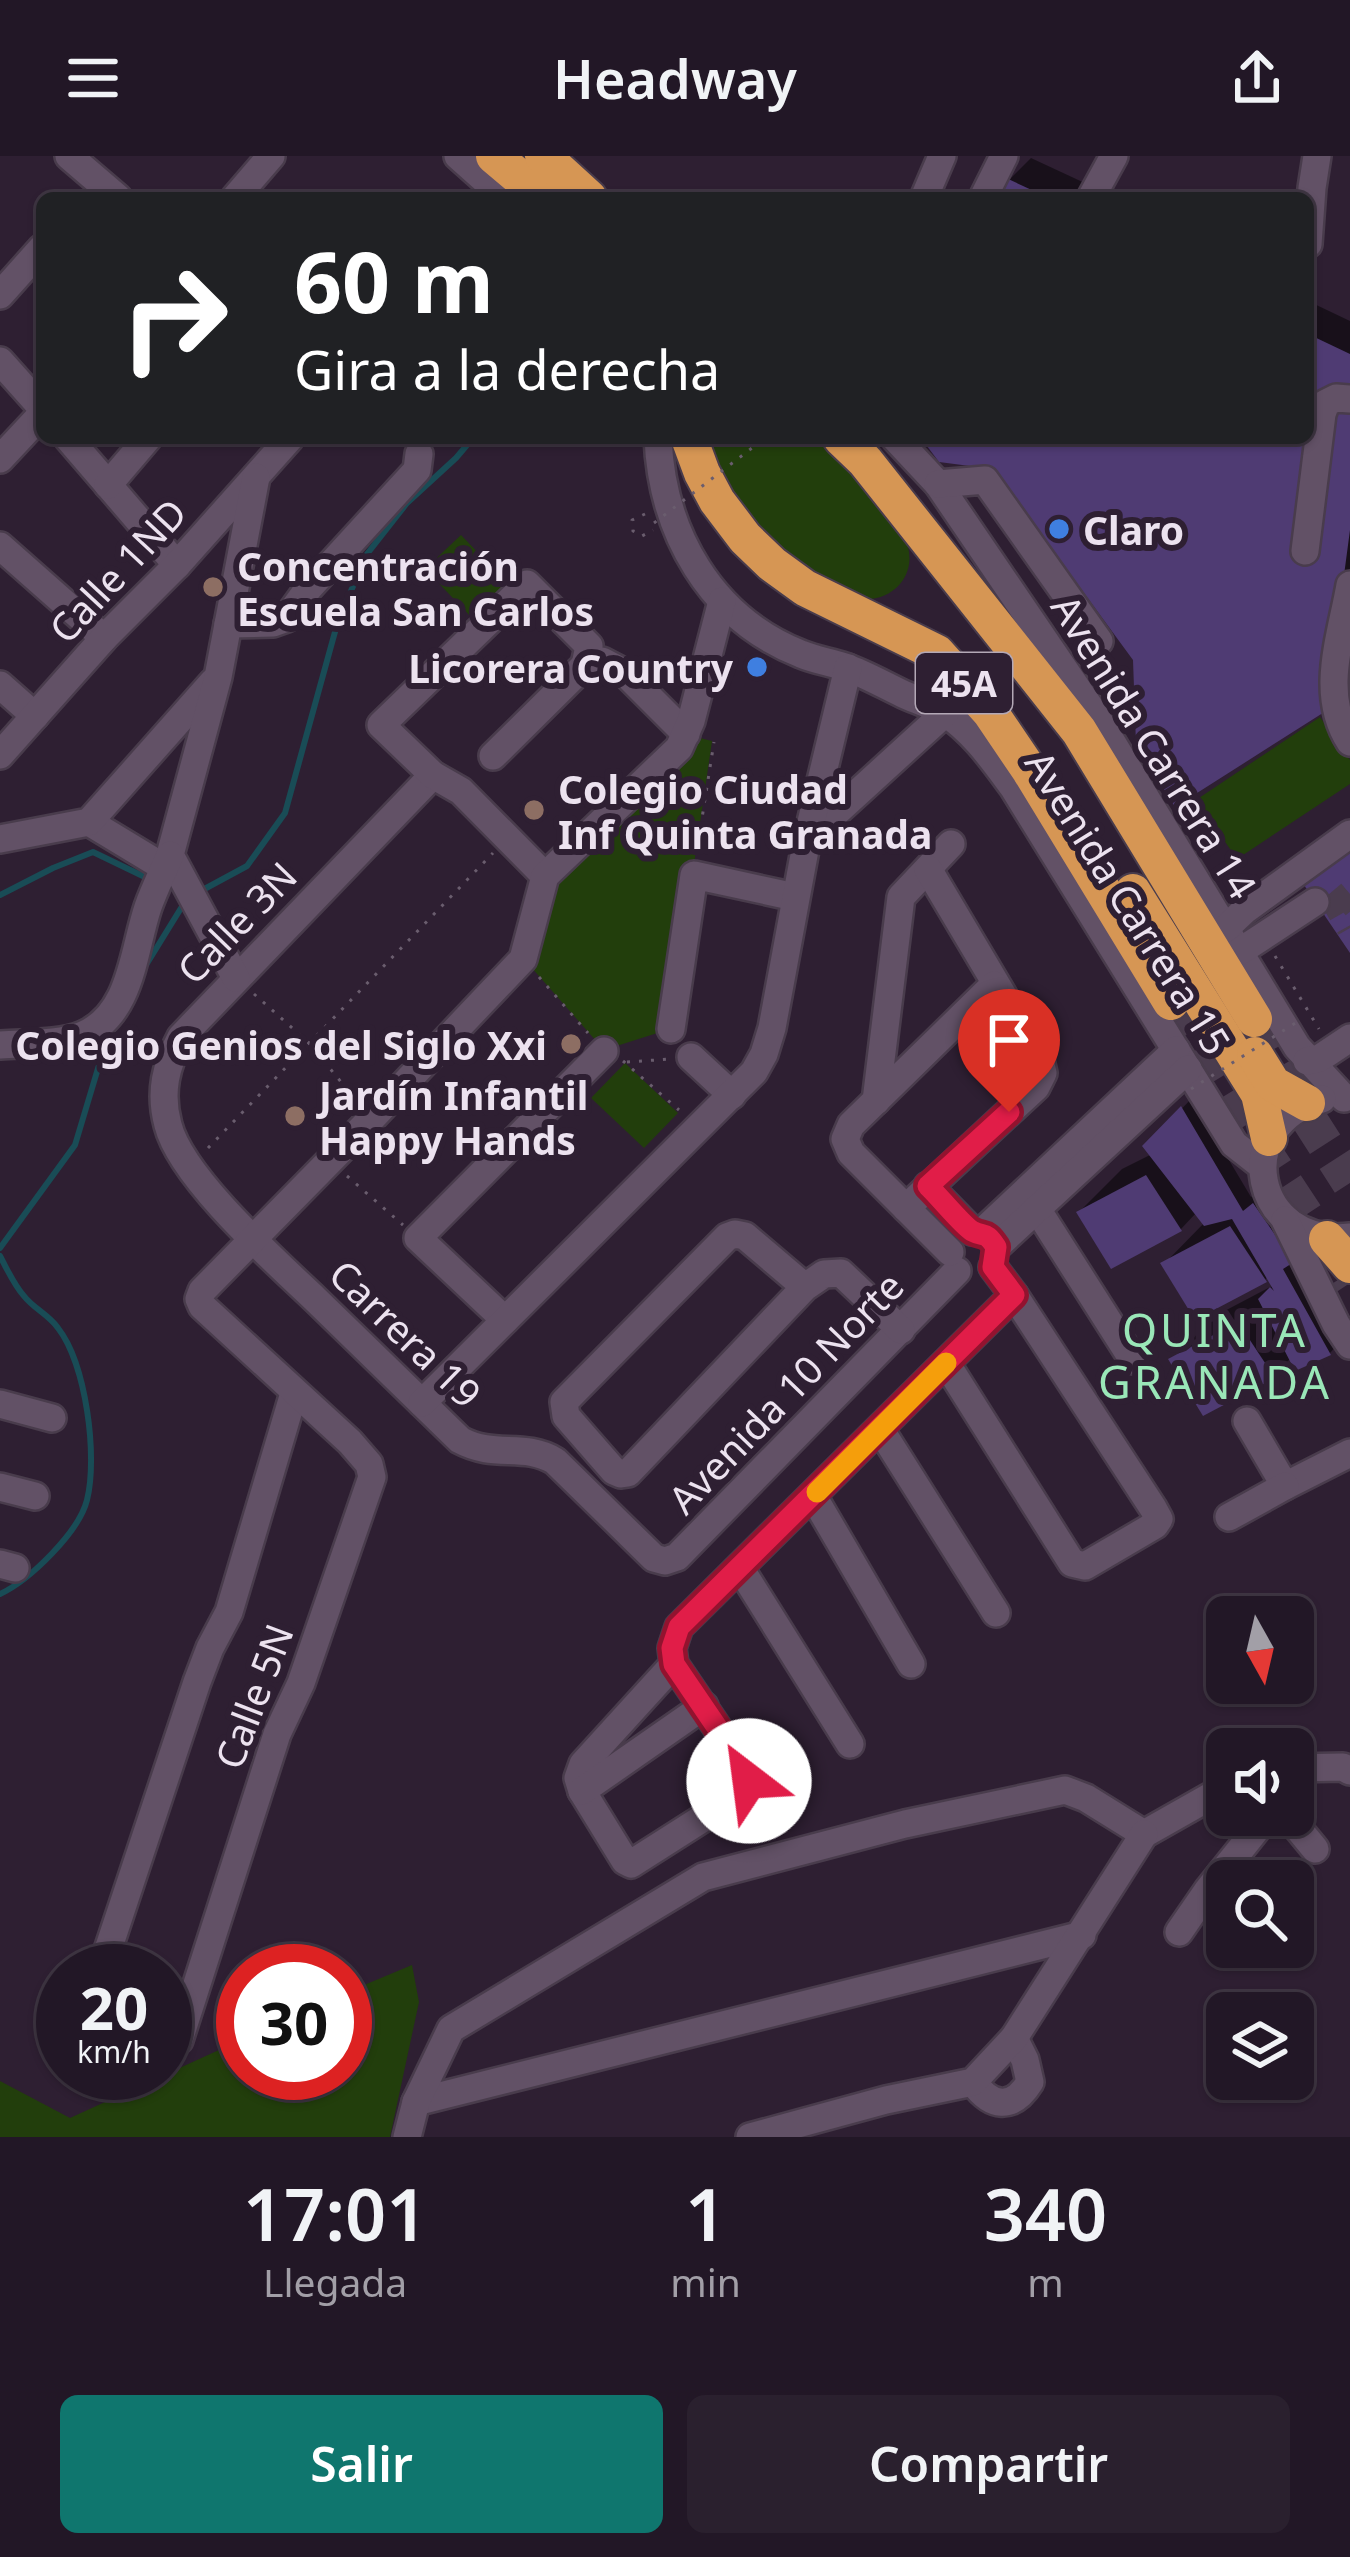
<!DOCTYPE html>
<html lang="es">
<meta charset="utf-8">
<style>
body{margin:0;font-family:"Noto Sans",sans-serif;background:#2a202e;color:#f1f3f6;height:100vh;display:flex;flex-direction:column;font-size:45px;white-space:nowrap}
*{box-sizing:border-box;margin:0}
p{font-size:39px;color:#a29fa7}
.icon{flex:none;width:66px;height:66px;fill:none;stroke:currentColor;stroke-width:2;stroke-linecap:round;stroke-linejoin:round}
.map{position:relative;height:1981px;overflow:hidden}
.sheet{display:flex;flex-direction:column;background:#221726;flex:1}
.sheet>*{flex:none}
.guide{position:absolute;left:36px;top:36px;width:1278px;height:252px;border-radius:18px;box-shadow:0 3px 9px #0004,0 0 0 3px #3f3643;background:#202124;color:#fff;overflow:hidden}
.needle{width:78px;rotate:172deg}
.buttons{position:absolute;left:1206px;top:1440px;display:grid;gap:24px}
.buttons a{display:grid;place-items:center;width:108px;height:108px;border-radius:18px;background:#221726;box-shadow:0 3px 9px #0004,0 0 0 3px #3f3643;font-size:60px}
.speed{position:absolute;left:36px;top:1788px;display:flex;gap:24px;font-size:60px;font-weight:700;text-align:center}
.speed>*{display:grid;place-content:center;width:156px;height:156px;border-radius:50%;background:#221726;box-shadow:0 3px 9px #0004,0 0 0 3px #3f3643;line-height:1}
.speed small{font-size:30px;font-weight:400}
.speed .limit{border:18px solid #d22;background:#fff;color:#111}
.pin{position:absolute;display:grid;place-items:center;width:102px;height:102px;color:#fff;margin:-123px -51px;border-radius:50% 50% 50% 0;rotate:-45deg;box-shadow:0 0 12px #0007}
.pin .icon{rotate:45deg}
.me{position:absolute;width:132px;margin:-66px;rotate:330deg;stroke-linejoin:round;filter:drop-shadow(0 0 9px #0008)}
.turn{display:flex;align-items:center;gap:42px;height:252px;padding:0 60px;font-size:54px}
.turn .icon{width:156px;height:156px;stroke-width:2.5}
.turn b{display:block;font-size:84px;line-height:102px}
.eta{display:flex;justify-content:space-evenly;align-items:center;height:204px;text-align:center}
.eta b{font-size:72px;font-weight:600;line-height:84px}
.primary-button{display:flex;gap:24px;margin-top:auto;padding:24px 60px}
.primary-button a{flex:1;height:138px;border-radius:18px;background:#0f766e;color:#fff;font-size:48px;font-weight:600;line-height:138px;text-align:center}
.primary-button a+a{background:#2a202e;color:#f1f3f6}
header{display:flex;justify-content:space-between;align-items:center;height:156px;padding:0 60px;background:#221726;font-size:54px;font-weight:600}
.map>svg:first-child{display:block}
</style>
<header><svg class="icon" aria-label="menu" viewBox="0 0 24 24"><path d="M4 6h16M4 12h16M4 18h16"/></svg>Headway<svg class="icon" aria-label="share" viewBox="0 0 24 24"><path d="M12 15V3M7 8l5-5 5 5M5 13v7h14v-7"/></svg></header>
<div class="map">
<svg width="1350" height="1981" viewBox="0 0 1350 1981">
<rect width="100%" height="100%" fill="#2e1f32"/>
<!-- green -->
<g fill="#223e0c">
<path d="M710,282H816C847,313 939,380 900,428C887,443 868,446 850,441C813,431 753,372 730,342C718,327 709,300 710,282Z"/>
<path d="M461,379L511,431L475,465L425,413Z"/>
<path d="M1320,561L1350,604V628L1237,703L1196,644Z"/>
<path d="M688,579L712,585L670,873L604,894L524,803L547,721Z"/>
<path d="M625,907L678,957L644,992L591,942Z"/>
<path d="M412,1809L419,1846L390,1981H0V1925L70,1962L243,1883V1917H345V1837Z"/>
</g>
<!-- shadow -->
<g fill="#0007">
<path d="M1031,2L1117,42H1000L1009,24Z"/>
<path d="M1308,145L1350,165V527L1324,552L994,310L925,282H1308Z"/>
<path d="M1192,942L1251,1041L1274,1029L1340,1186L1330,1197L1292,1201L1273,1220L1172,1204L1215,1160L1274,1129L1268,1120L1265,1124L1164,1108L1205,1066L1197,1056L1181,1073L1112,1109L1079,1056L1122,1013L1152,998L1146,990Z"/>
</g>
<g fill="none" stroke-linecap="round" stroke-linejoin="round">
<!-- stream -->
<g stroke="#194c56" stroke-width="6">
<path d="M197,737L247,710L285,657L338,465L367,398L407,347L456,302L473,282"/>
<path d="M0,739L53,712L93,696L149,723"/>
<path d="M146,809L186,744"/>
<path d="M0,1092L75,989L99,909L115,868"/>
<path d="M0,1100C7,1113 14,1129 24,1140C33,1152 49,1159 58,1172C86,1208 98,1300 87,1344C79,1376 30,1424 0,1438"/>
</g>
</g>
<!-- building -->
<g fill="#4f3b73">
<path d="M1006,22L1049,42H997Z"/>
<path d="M1308,178L1350,198V374L1326,555L1175,651L1136,588L1133,504L993,313L939,306L921,282H1308Z"/>
<path d="M1350,695V797L1304,729Z"/>
<path d="M1181,950L1243,1055L1253,1047L1294,1106L1283,1113L1331,1199L1295,1215L1258,1143L1270,1131L1274,1135L1232,1063L1204,1070L1142,990Z"/>
<path d="M1146,1019L1182,1075L1111,1113L1076,1056Z"/>
<path d="M1230,1070L1267,1126L1195,1164L1160,1107Z"/>
<path d="M1238,1166L1275,1222L1203,1260L1168,1203Z"/>
</g>
<g fill="none" stroke-linecap="round" stroke-linejoin="round">
<!-- minor-tunnel -->
<path stroke="#4a3c4e" stroke-width="27" stroke-dasharray="27 14" stroke-linecap="butt" d="M1350,738L1337,749L1350,772"/>
<!-- highway-tunnel -->
<g stroke="#4a3c4e" stroke-width="36" stroke-dasharray="36 18" stroke-linecap="butt">
<path d="M1171,846L1245,967L1350,1127"/>
<path d="M1254,863L1307,960L1350,1027"/>
</g>
<defs>
<g id="minor">
<path d="M69,0L118,42"/>
<path d="M458,0L495,33"/>
<path d="M235,42L271,0"/>
<path d="M924,42L942,0"/>
<path d="M983,42L1004,0"/>
<path d="M1091,42L1114,0"/>
<path d="M1308,88L1312,32L1317,0"/>
<path d="M0,139L42,92"/>
<path d="M0,205L42,252"/>
<path d="M68,282L177,409"/>
<path d="M658,282C662,376 710,462 801,498C815,504 830,506 845,511C865,518 884,529 903,538C916,544 932,549 945,557C973,575 993,604 1013,631L1234,988L1262,1010"/>
<path d="M895,282L938,328L1096,560L1297,891L1344,942"/>
<path d="M0,303L42,258"/>
<path d="M938,328L985,324L1099,485"/>
<path d="M108,329L148,282"/>
<path d="M0,390L104,482"/>
<path d="M1305,395L1322,258L1326,247L1336,242L1350,243"/>
<path d="M1350,429C1341,481 1319,538 1350,586"/>
<path d="M228,468L273,467L287,462L308,433L417,314L419,298"/>
<path d="M0,529L35,560"/>
<path d="M0,599L104,482L177,409L290,282"/>
<path d="M493,600L585,509L602,505L625,517L686,578"/>
<path d="M433,619L181,881C166,909 159,936 168,969C181,1021 274,1104 315,1143C363,1190 412,1237 460,1284C495,1303 523,1286 555,1305L654,1402L665,1405L677,1401L957,1115"/>
<path d="M89,666L165,712"/>
<path d="M0,683L89,666L213,526"/>
<path d="M807,683L945,557"/>
<path d="M545,720L461,635L433,619L381,569L527,428L589,490L585,509"/>
<path d="M1225,773L1245,754L1350,678"/>
<path d="M1239,796L1315,746"/>
<path d="M236,822L170,699L218,521L256,321"/>
<path d="M671,873L694,719L795,741"/>
<path d="M0,889C26,887 59,889 83,879C132,858 133,795 148,751C154,734 163,716 170,699"/>
<path d="M691,901L732,939"/>
<path d="M1307,905L1320,902L1350,882"/>
<path d="M1322,943C1228,968 1253,1092 1350,1081"/>
<path d="M876,945L901,741L951,688"/>
<path d="M928,1030L972,1075"/>
<path d="M906,1052L1036,931L1043,917L1039,900L928,713"/>
<path d="M1037,1053L1133,1204"/>
<path d="M1285,1064L1336,1168L1350,1189"/>
<path d="M982,1076L1176,894"/>
<path d="M996,1091L1188,913"/>
<path d="M950,1096L851,997L845,983L851,969L994,829"/>
<path d="M805,1131L745,1080L735,1078L727,1081L564,1246L566,1260L614,1315L621,1318L628,1317L805,1131L824,1118L841,1117L901,1174"/>
<path d="M505,1164L418,1082L604,895"/>
<path d="M946,1207L1072,1407L1085,1410L1155,1369L1159,1363L1153,1352L1014,1139L993,1111"/>
<path d="M422,1247L754,916L764,898L772,872L807,683L848,512"/>
<path d="M0,1248L52,1262"/>
<path d="M1247,1265L1285,1330L1350,1297"/>
<path d="M880,1273L996,1457"/>
<path d="M0,1331L35,1340"/>
<path d="M813,1340L911,1508"/>
<path d="M1229,1361L1285,1330"/>
<path d="M0,1408L15,1412"/>
<path d="M740,1412L850,1588"/>
<path d="M674,1508L746,1614L749,1625L744,1636L631,1708L625,1705L582,1635L578,1622L583,1608L674,1508L672,1492L679,1471L1014,1139"/>
<path d="M1293,1612L1343,1611L1350,1615"/>
<path d="M582,1635L704,1550"/>
<path d="M1287,1659L1315,1693"/>
<path d="M1179,1776L1208,1734L1268,1659"/>
<path d="M101,1815L197,1526L210,1492L229,1456L294,1237"/>
<path d="M165,1892L179,1884L277,1578L301,1527L372,1321L369,1308L350,1286L202,1150L199,1143L202,1135L372,962L523,803L545,720L679,592L691,565L722,445"/>
<path d="M973,1926C991,1951 1012,1955 1030,1926L1025,1904L1014,1882"/>
<path d="M416,1946L1082,1779"/>
<path d="M407,1981L416,1946L451,1873L703,1721L905,1668L1065,1634L1086,1642L1144,1678L1227,1631"/>
<path d="M750,1981L886,1944L973,1926L1014,1882L1144,1678"/>
</g>
<g id="highway">
<path d="M494,0L544,42"/>
<path d="M543,0L589,42"/>
<path d="M689,282L702,317L717,345L745,382L772,408L805,432L937,497L990,556L1030,615L1171,846"/>
<path d="M841,282L865,305L1079,575L1254,863"/>
<path d="M1133,736L1259,938L1269,982"/>
<path d="M1255,899L1273,928L1307,947"/>
<path d="M1327,1083L1350,1109"/>
</g>
</defs>
<!-- minor casing -->
<use href="#minor" stroke="#493c4c" stroke-width="32"/>
<!-- highway casing -->
<use href="#highway" stroke="#493c4c" stroke-width="40"/>
<!-- path -->
<g stroke="#6a5d6e" stroke-width="3" stroke-dasharray="3 9" stroke-linecap="butt">
<path d="M645,358L632,364L633,375L642,380L653,374"/>
<path d="M697,694L714,586"/>
<path d="M1275,800L1319,873"/>
<path d="M539,821L588,877"/>
<path d="M254,838L309,887L355,943"/>
<path d="M623,905L679,954"/>
<path d="M627,906L671,903"/>
<path d="M208,992L493,697"/>
<path d="M347,1020L403,1069"/>
</g>
<!-- minor -->
<use href="#minor" stroke="#625166" stroke-width="27"/>
<!-- highway -->
<use href="#highway" stroke="#d69654" stroke-width="36"/>
<!-- path-bridge -->
<g stroke="#6a5d6e" stroke-width="3" stroke-dasharray="3 9" stroke-linecap="butt">
<path d="M654,367L765,282"/>
<path d="M1191,933L1297,866"/>
</g>
</g>
<g fill="none" stroke-linecap="round" stroke-linejoin="round">
<defs>
<path id="route" d="M749,1625L746,1614L674,1508L672,1492L679,1471L1014,1139L993,1111L996,1091C985,1074 985,1082 972,1075C962,1069 938,1039 928,1030L1009,956"/>
</defs>
<!-- route casing -->
<use href="#route" stroke="#92132f" stroke-width="30"/>
<!-- route -->
<use href="#route" stroke="#e11d48" stroke-width="21"/>
<!-- slow -->
<path stroke="#f59e0b" stroke-width="21" d="M817,1336L946,1207"/>
</g>
<!-- markers -->
<g fill="#3f7fe0" stroke="#2e1f32" stroke-width="4.5">
<circle cx="1059" cy="373" r="12"/>
<circle cx="757" cy="511" r="12"/>
</g>
<g fill="#8d6e63" stroke="#2e1f32" stroke-width="4.5">
<circle cx="213" cy="431" r="12"/>
<circle cx="534" cy="654" r="12"/>
<circle cx="571" cy="888" r="12"/>
<circle cx="295" cy="960" r="12"/>
</g>
<g text-anchor="middle" dominant-baseline="central" stroke-width="12" stroke-linejoin="round" paint-order="stroke">
<!-- shield labels -->
<rect fill="#2e1f32" stroke="#b3a8b6" stroke-width="3" x="916" y="497" width="96" height="60" rx="9"/>
<g font-size="36" font-weight="bold" fill="#ece2ef">
<text x="964" y="527">45A</text>
</g>
<!-- poi labels -->
<g font-size="39" font-weight="bold" fill="#ece2ef" stroke="#2e1f32" text-anchor="start">
<text x="1083" y="373">Claro</text>
<text x="237" y="409">Concentración<tspan x="237" dy="45">Escuela San Carlos</tspan></text>
<text x="733" y="511" text-anchor="end">Licorera Country</text>
<text x="558" y="632">Colegio Ciudad<tspan x="558" dy="45">Inf Quinta Granada</tspan></text>
<text x="547" y="888" text-anchor="end">Colegio Genios del Siglo Xxi</text>
<text x="319" y="938">Jardín Infantil<tspan x="319" dy="45">Happy Hands</tspan></text>
</g>
<!-- street labels -->
<g font-size="39" fill="#ece2ef" stroke="#2e1f32">
<text transform="translate(117 414) rotate(-47)">Calle 1ND</text>
<text transform="translate(1155 590) rotate(58)">Avenida Carrera 14</text>
<text transform="translate(1129 746) rotate(58)">Avenida Carrera 15</text>
<text transform="translate(236 766) rotate(-46)">Calle 3N</text>
<text transform="translate(406 1177) rotate(44)">Carrera 19</text>
<text transform="translate(785 1236) rotate(-46)">Avenida 10 Norte</text>
<text transform="translate(253 1540) rotate(-69)">Calle 5N</text>
</g>
<!-- quarter labels -->
<g font-size="45" letter-spacing="3" fill="#9ae7b8" stroke="#2e1f32">
<text x="1215" y="1173">QUINTA<tspan x="1215" dy="52">GRANADA</tspan></text>
</g>
</g>
</svg>
<div class="buttons">
<a><svg class="needle" viewBox="-14 -14 28 28"><path d="M0-13l5 13h-10z" fill="#e53935"/><path d="M0 13l5-13h-10z" fill="#a29fa7"/></svg></a>
<a><svg class="icon" aria-label="sound" viewBox="0 0 24 24"><path d="M4 9h4l5-4v14l-5-4H4zM17 9q2 3 0 6"/></svg></a>
<a><svg class="icon" aria-label="search" viewBox="0 0 24 24"><circle cx="10" cy="10" r="6"/><path d="M15 15l6 6"/></svg></a>
<a><svg class="icon" aria-label="layers" viewBox="0 0 24 24"><path d="M12 4l9 5-9 5-9-5zM3 14l9 5 9-5"/></svg></a>
</div>
<div class="speed"><div>20<small>km/h</small></div><div class="limit">30</div></div>
<div class="pin" style="left:1009px;top:956px;background:#d93025"><svg class="icon" aria-label="arrive" viewBox="0 0 24 24"><path d="M6 21V4h12l-3 4 3 4H6"/></svg></div>
<svg class="me" style="left:749px;top:1625px" viewBox="-20 -20 40 40"><circle r="19" fill="#fff"/><path d="M0-13L10 11 0 6-10 11z" fill="#e11d48"/></svg>
<div class="guide">
<div class="turn"><svg class="icon" aria-label="right" viewBox="0 0 24 24"><path d="M7 20v-9h11M14 6l5 5-5 5"/></svg><div><b>60 m</b>Gira a la derecha</div></div>
</div>
</div>
<section class="sheet">
<div class="eta">
<div><b>17:01</b><p>Llegada</p></div>
<div><b>1</b><p>min</p></div>
<div><b>340</b><p>m</p></div>
</div>
<div class="primary-button"><a>Salir</a><a>Compartir</a></div>
</section>
